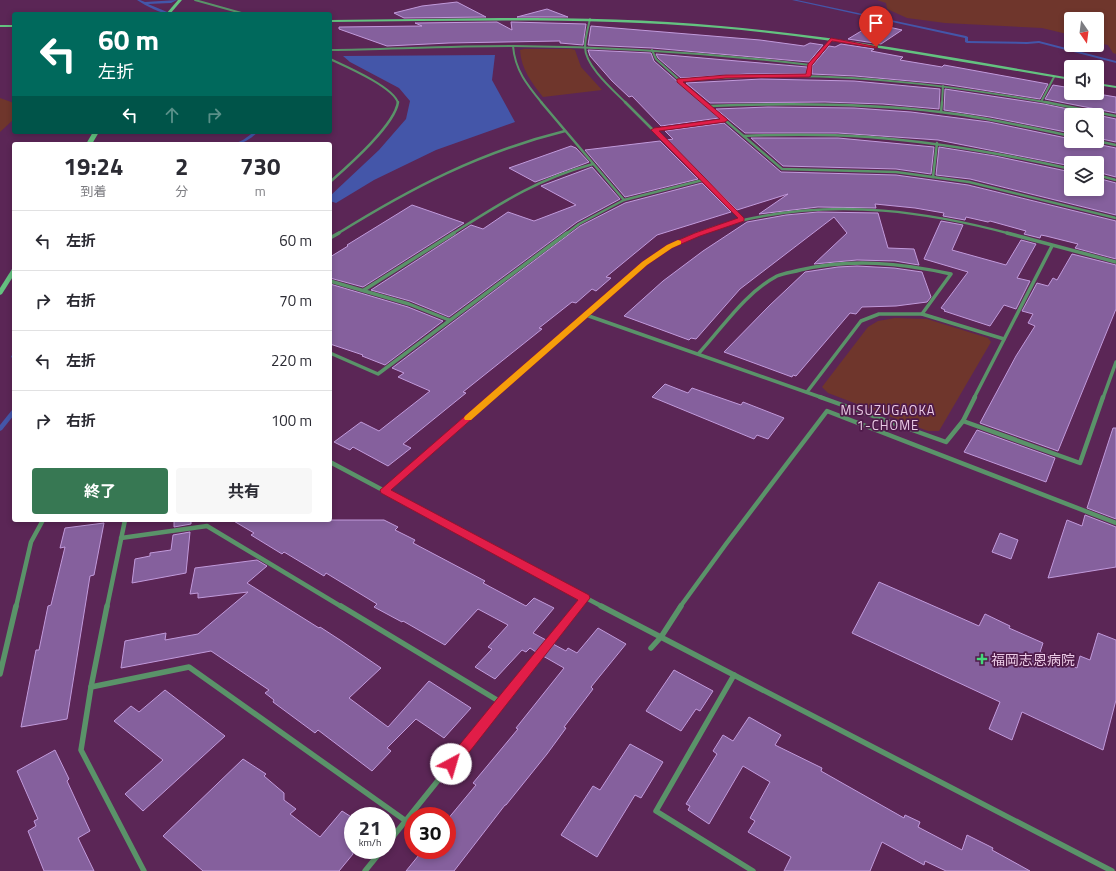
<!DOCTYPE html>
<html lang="ja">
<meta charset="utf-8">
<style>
body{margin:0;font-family:"Titillium Web","Noto Sans JP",sans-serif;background:#f7f7f7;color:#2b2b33;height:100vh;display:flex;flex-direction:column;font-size:15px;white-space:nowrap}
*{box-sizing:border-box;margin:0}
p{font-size:13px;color:#7c7c81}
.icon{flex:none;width:22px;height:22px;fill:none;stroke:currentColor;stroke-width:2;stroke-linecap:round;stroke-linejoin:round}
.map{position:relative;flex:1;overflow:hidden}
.panel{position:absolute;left:12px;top:142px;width:320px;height:380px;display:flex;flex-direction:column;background:#fff;border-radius:4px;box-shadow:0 2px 6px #0003}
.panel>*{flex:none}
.hud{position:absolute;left:12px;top:12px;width:320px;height:122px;border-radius:4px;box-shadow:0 2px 6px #0003;background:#00695c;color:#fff;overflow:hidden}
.needle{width:26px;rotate:166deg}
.controls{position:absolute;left:1064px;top:12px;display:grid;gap:8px}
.controls a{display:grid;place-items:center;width:40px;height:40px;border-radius:4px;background:#fff;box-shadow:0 2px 6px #0003;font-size:20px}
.speed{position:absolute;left:344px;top:807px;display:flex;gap:8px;font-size:20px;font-weight:700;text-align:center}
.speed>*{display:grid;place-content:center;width:52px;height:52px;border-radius:50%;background:#fff;box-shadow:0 2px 6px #0003;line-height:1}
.speed small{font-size:10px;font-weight:400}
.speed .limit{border:6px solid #d22;background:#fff;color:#111}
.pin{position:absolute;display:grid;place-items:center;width:34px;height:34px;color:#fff;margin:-41px -17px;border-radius:50% 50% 50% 0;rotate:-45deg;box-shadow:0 0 4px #0007}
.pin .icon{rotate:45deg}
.me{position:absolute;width:44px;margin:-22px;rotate:39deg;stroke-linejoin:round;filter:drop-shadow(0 0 3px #0008)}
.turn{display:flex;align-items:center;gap:14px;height:84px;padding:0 20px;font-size:18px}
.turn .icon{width:52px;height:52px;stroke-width:2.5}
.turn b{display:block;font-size:28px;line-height:34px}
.lanes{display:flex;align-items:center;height:38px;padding:0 20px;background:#0003;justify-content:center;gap:20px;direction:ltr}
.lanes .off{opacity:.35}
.eta{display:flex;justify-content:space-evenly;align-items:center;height:68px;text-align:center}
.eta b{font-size:24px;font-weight:700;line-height:28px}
.action{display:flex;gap:8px;margin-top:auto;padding:8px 20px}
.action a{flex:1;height:46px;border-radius:4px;background:#377853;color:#fff;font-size:16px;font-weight:700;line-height:46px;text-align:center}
.action a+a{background:#f7f7f7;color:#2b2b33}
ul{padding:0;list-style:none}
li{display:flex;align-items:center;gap:12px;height:60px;padding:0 20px;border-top:1px solid #e1e1e2}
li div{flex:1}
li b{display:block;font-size:15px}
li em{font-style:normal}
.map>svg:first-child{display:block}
</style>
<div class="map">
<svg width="1116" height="871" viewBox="0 0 1116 871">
<rect width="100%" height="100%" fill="#5b2656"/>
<!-- green -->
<g fill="#6f362c">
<path d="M877,0H1116V54L1113,53L1108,45L1097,43V19H1071V35L1042,28L945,23L907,18L887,9L886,3Z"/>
<path d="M524,49H571L575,50L581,67L602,90L543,97C532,83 521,69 520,50Z"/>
<path d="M0,98L14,103V119L0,132Z"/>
<path d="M895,318L927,319L988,338L991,342L939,431H928L828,393L822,387L868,327L878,321Z"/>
</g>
<!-- water -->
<path fill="#4456a9" d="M495,55L492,80L515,122L436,150L374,180L336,203L330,201V196L379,150L406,119L410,101L399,88L350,62L343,56Z"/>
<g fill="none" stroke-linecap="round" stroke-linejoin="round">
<!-- stream -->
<g fill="#4456a9" fill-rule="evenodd">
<path d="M137,0H140L145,2L177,0L171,3L148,4L172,14C161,14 146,6 137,0Z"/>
<path d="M792,0H797L966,36L968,37V41L1027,42L1039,41L1116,61V63L1039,43L1027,44L967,43L965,42V38Z"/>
<path d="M254,132H258C251,138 244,144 234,144L243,140Z"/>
<path d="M14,354V359L11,357L12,355Z"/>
<path d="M14,409V415L2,430L0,431V425L12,410Z"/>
</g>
</g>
<!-- building -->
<g fill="#85609d" stroke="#c19adb">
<path d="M457,2L486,17L404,18L394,13L422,6Z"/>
<path d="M547,9L568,17H517Z"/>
<path d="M497,22L512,30L511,22L586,24L583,45L560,43V41L449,43L387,46L339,29V27L422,26L415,23Z"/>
<path d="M880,25L902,30L881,44L848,39L863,30L870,31Z"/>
<path d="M591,26L760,40L804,46L810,43L823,45L809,62L652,48L588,45Z"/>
<path d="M841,44L874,49L871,51L903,57L900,60L942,67L944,65L1048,84L1040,99L944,84L855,76L812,74V66L829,46L835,47Z"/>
<path d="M588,50L651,53L654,61L719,118L661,126L632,96L629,97L612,81L590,56Z"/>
<path d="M656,54L807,67V74H747L681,78L658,58Z"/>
<path d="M761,79L854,81L940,89L939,109L883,104L825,102L710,103L686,83Z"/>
<path d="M1053,85L1071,88V93H1092L1116,97V113L1045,99Z"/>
<path d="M945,89L1044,104L1097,115H1071V133L990,117L944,110Z"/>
<path d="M768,107L854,108L911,112L989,122L1071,139V141H1094L1096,144L1116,148V177L1097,172V163H1071V166L938,140L838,133H745L716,109Z"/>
<path d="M1097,115L1116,119V142L1097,138Z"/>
<path d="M724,123L781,172L896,175L968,185L1116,221V259L1075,248L1078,244L1046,236L1041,235L1040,238L1024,234L1026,231L990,221L988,222L966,217L965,220L943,216L944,213L915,208L875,204L876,208L818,207L759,214L788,194L737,210L667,140L673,139L665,131Z"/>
<path d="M751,138H838L934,147L931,174L896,169L783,166Z"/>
<path d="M660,141L698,179L625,197L585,150Z"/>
<path d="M571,146L576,148L589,162L535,182L509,168Z"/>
<path d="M939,147L995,156L1071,172V189H1097V178L1116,183V215L970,179L936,175Z"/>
<path d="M592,167L620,199L577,222L449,317L410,301L371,290L471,225L483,229L508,212L534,221L576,205L541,186Z"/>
<path d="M702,183L731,212L657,235L606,277L611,278L596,291L592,289L576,303L572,302L539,328L542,329L463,392L466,393L403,444L411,448L388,466L353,447L350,450L334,442L361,422L379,431L430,391L398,377L404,373L392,368L580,226L625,203Z"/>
<path d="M412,205L464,223L363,287L330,278V257L348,246L347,245Z"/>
<path d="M818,212L878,213L888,248L914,249L919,265L895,261L857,260L814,264L847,233L834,217L740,289L696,339L691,338L689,340L624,316L663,281L703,251L747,222L786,215Z"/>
<path d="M941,221L963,225L952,250L1006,265L1021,240L1036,244L1017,278L1030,281L1016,309L1004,305L990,326L944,311L945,310L941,308L968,272L924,259Z"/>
<path d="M1072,254L1116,265V309L1058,451L980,423L1016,356L1035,326L1028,323L1033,314L1022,311L1037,283L1048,286L1053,278L1057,280Z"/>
<path d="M857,266L894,268L922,272L931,297L927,302L896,306L862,307L856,314L850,313L796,376L793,375L792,377L724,352L769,306L805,272L838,267Z"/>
<path d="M330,284L408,307L443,321L385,365L362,356L363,355L330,344Z"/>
<path d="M665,384L688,393L692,388L741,405L743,402L784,418L768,439L757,435L754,439L652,397Z"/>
<path d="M1113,428H1116V519L1087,508Z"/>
<path d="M977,430L1055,458L1046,482L964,452Z"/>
<path d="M1085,515L1116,527V567L1048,578L1067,520L1082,526Z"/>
<path d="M174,520H191V524L174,527Z"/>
<path d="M232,520H384L398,527L395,530L415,540L413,543L485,581L483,583L526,606L534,598L554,608L533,633L546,640L536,652L530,648L526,652L522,650L495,679L475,667L492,649L488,647L508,625L478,609L445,645L403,621L402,622L374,607L377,604L326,573L324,576L284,552L282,554L251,535L254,533Z"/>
<path d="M104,523L94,575L90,576L67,719L21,727L36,650H39L48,606L51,605L65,547L60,548L65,528Z"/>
<path d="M190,532L186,573L132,583L135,559L150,556V553L171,550L173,535Z"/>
<path d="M1000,533L1018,540L1011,559L992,552Z"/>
<path d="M257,560L267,566L247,583L319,628L320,627L340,640L381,668L349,698L388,727L429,681L471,708L444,738L416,719L387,748L391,751L372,771L318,730L315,733L273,702L274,700L265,693L269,690L211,651L121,668L125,641L166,633L165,640L198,634L248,592L198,598V593L190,594L195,568Z"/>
<path d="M879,582L979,626L985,614L1010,626L1009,628L1043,643L1040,652L1077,668L1080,656L1090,660L1098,633L1116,640V700L1103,750L1022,712L1012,740L989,729L1000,702L852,633Z"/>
<path d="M598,628L626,644L591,687L593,689L564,727L566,728L547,754L506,805H505L454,871H406L423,850H447V820L476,785L473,783L518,729L516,728L564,668L543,656L553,644L566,651L568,648L577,653Z"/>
<path d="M674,670L713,691L700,711L696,709L681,731L646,711Z"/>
<path d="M165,690L225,736L143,811L125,794L163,760L114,721L131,706L139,712Z"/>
<path d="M749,717L781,735L775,745L822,768L821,771L904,818L905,815L920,822L918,827L962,850L967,835L993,848L992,850L1030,871H946L925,861L924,865L882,842L870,871H784L791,857L748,832L755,821L750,818L770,782L743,766L709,824L688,810L690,806L686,804L717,754L713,751L723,735L733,741Z"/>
<path d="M630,744L663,762L641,798L635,795L597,857L561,835L593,786L600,790Z"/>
<path d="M55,750L69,779L67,781L90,831L78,838L94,871H44L28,831L36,826L34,821L38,819L17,771Z"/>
<path d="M243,759L266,774L264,776L284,793V800L296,809L290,814L320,837L342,811L353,818V854L339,871H203L163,836Z"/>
</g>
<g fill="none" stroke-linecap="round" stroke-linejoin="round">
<!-- street-far4 -->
<g stroke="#5a9369" stroke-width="2">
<path d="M195,0L245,14"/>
<path d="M590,19C588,28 585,38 585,47C585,66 613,90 626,103"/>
<path d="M513,46C515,70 527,85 542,103"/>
<path d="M330,50C391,49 453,46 514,46C613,47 712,53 810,65"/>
<path d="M652,50L656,59L705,103"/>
<path d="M330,59C345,66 394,87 398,103"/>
<path d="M809,76L810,65L831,40"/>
<path d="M679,81C715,78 752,76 788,76C877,76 964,88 1051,103"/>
<path d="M1042,100L1054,77"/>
<path d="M942,103L943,86"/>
</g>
<!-- street-far3 -->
<g stroke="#5a9369" stroke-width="2.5">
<path d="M541,102L624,200"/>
<path d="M625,102L742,219"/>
<path d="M704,102L782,169L896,172L969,182L1116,218"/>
<path d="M1045,102L1116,116"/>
<path d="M710,106C787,103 864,103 940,112C984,117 1028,127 1071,136"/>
<path d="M941,112L942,102"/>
<path d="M654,130L725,120"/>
<path d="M744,136C786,134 827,134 869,137C937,142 1004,154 1071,169"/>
<path d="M1097,141L1116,145"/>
<path d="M1097,175L1116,180"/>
<path d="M933,177L937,143"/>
<path d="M330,182C348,166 395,125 398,102"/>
<path d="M337,234C411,188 480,152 565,131"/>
<path d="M452,234C501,203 537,179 593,164"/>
<path d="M566,234L579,224L624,200L703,180"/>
<path d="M697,234C714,226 734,222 753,218C841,200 925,211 1011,234"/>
</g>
<!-- street-far2 -->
<g stroke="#5a9369" stroke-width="3.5">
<path d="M1007,233L1116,262"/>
<path d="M330,238L339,233"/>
<path d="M330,281L409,304L449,320"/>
<path d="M364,290L454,233"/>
<path d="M586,315L823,398"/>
<path d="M330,353L378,374L567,233"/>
<path d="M699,353C723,327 745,293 777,276C784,273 793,272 800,270C851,258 901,263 951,274L922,314"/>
<path d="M807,392L861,321L879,314H922L1004,339"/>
<path d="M489,398L644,263L669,246L699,233"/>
<path d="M974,398L1052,246"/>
<path d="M1103,398L1116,362"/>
</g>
<!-- street-far1 -->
<g stroke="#5a9369" stroke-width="4.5">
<path d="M820,397L946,442L963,421L975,397"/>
<path d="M963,421L1080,463L1103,397"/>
<path d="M330,462L603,607"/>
<path d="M385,490L491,397"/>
<path d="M121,538L207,526L342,607"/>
<path d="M16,607L31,542L43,520"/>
<path d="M107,607L125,520"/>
<path d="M578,607L585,598"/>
<path d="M680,607L726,544L827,411L1116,523"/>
</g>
<!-- street -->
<g stroke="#5a9369" stroke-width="5.5">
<path d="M107,606L91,687L81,750L144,871"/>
<path d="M341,606L502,703"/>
<path d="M601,606L1112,871"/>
<path d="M651,648L661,637L681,606"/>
<path d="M0,674L16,606"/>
<path d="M734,675L656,811L753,871"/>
<path d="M91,687L189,667L406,821"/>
<path d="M387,844L578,606"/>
<path d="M365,871L382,850"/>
</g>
<!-- secondary -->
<g fill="#64c280" fill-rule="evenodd">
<path d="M178,0H182L170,14H166Z"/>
<path d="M500,18C574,18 648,19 721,26C839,36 955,58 1071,78V80C954,61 837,38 719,28C590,17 460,21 330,22V20Z"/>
<rect x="0" y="25" width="14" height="2"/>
<path d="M1097,83L1116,86V88L1097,85Z"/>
<path d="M93,132H99L92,144H86Z"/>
<path d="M14,268V275L2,294L0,295V288L12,269Z"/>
</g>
</g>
<!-- route -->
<path fill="#e11d48" stroke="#92132f" d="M831,38L878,47L876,48L832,41L812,65L811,76L809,77L726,78L683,82L728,120L725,122L659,131L744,218V221L700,236L672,248L647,265L391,490L589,595L590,598L456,769L451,770L447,769L445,764L447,760L578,600L381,493L380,490L642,262L667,245L695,233L738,218L651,130L654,128L720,119L677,82V79L726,75L806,74L808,64Z"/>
<!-- slow -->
<path fill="#f59e0b" d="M678,240L681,241V244L672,248L647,265L471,420H465L464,418L465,416L642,262L667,245Z"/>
<!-- markers -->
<path fill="#45d77a" stroke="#4f1b4a" stroke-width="1.5" d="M980 653h4v4h4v4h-4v4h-4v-4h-4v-4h4z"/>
<g text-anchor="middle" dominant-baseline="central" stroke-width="3.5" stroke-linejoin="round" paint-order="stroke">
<!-- neighbourhood labels -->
<g font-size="13" letter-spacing="1" fill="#ebcbe6" stroke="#4f1b4a">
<text x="888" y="410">MISUZUGAOKA<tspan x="888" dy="15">1-CHOME</tspan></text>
</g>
<!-- near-poi labels -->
<g font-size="14" fill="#ebcbe6" stroke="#4f1b4a" text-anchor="start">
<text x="991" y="659">福岡志恩病院</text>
</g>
</g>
</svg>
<div class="controls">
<a><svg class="needle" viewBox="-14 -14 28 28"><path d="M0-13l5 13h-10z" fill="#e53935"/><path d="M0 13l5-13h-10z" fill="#7c7c81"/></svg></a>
<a><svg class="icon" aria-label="sound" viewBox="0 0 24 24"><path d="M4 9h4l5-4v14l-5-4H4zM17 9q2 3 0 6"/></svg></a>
<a><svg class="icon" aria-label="search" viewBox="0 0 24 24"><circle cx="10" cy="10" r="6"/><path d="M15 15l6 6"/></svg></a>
<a><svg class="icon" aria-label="layers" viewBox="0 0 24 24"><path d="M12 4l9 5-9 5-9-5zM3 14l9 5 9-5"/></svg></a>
</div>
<div class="speed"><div>21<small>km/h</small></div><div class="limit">30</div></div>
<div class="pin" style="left:876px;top:47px;background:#d93025"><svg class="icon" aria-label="arrive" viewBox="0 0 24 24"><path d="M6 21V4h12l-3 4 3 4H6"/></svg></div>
<svg class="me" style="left:451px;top:764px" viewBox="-20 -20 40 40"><circle r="19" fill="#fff"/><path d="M0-13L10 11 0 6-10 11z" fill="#e11d48"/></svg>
<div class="hud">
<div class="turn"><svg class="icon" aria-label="left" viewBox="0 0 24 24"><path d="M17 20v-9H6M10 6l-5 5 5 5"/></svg><div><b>60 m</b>左折</div></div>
<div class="lanes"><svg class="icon" aria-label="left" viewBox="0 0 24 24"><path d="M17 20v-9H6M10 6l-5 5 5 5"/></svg><svg class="icon off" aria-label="ahead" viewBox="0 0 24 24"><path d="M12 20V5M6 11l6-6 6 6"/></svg><svg class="icon off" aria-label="right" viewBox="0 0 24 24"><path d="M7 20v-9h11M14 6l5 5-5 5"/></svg></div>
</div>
<section class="panel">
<div class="eta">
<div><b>19:24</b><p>到着</p></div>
<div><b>2</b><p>分</p></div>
<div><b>730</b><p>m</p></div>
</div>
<ul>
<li><svg class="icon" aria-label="left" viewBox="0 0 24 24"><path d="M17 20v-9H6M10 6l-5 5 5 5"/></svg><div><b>左折</b></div><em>60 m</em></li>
<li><svg class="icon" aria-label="right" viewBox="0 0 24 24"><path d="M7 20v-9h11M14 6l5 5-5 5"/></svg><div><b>右折</b></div><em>70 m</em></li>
<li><svg class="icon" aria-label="left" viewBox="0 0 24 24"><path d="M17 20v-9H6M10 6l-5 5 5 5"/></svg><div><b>左折</b></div><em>220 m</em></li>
<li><svg class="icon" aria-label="right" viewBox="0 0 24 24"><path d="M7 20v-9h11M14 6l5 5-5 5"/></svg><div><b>右折</b></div><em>100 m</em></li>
</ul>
<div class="action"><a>終了</a><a>共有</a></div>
</section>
</div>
